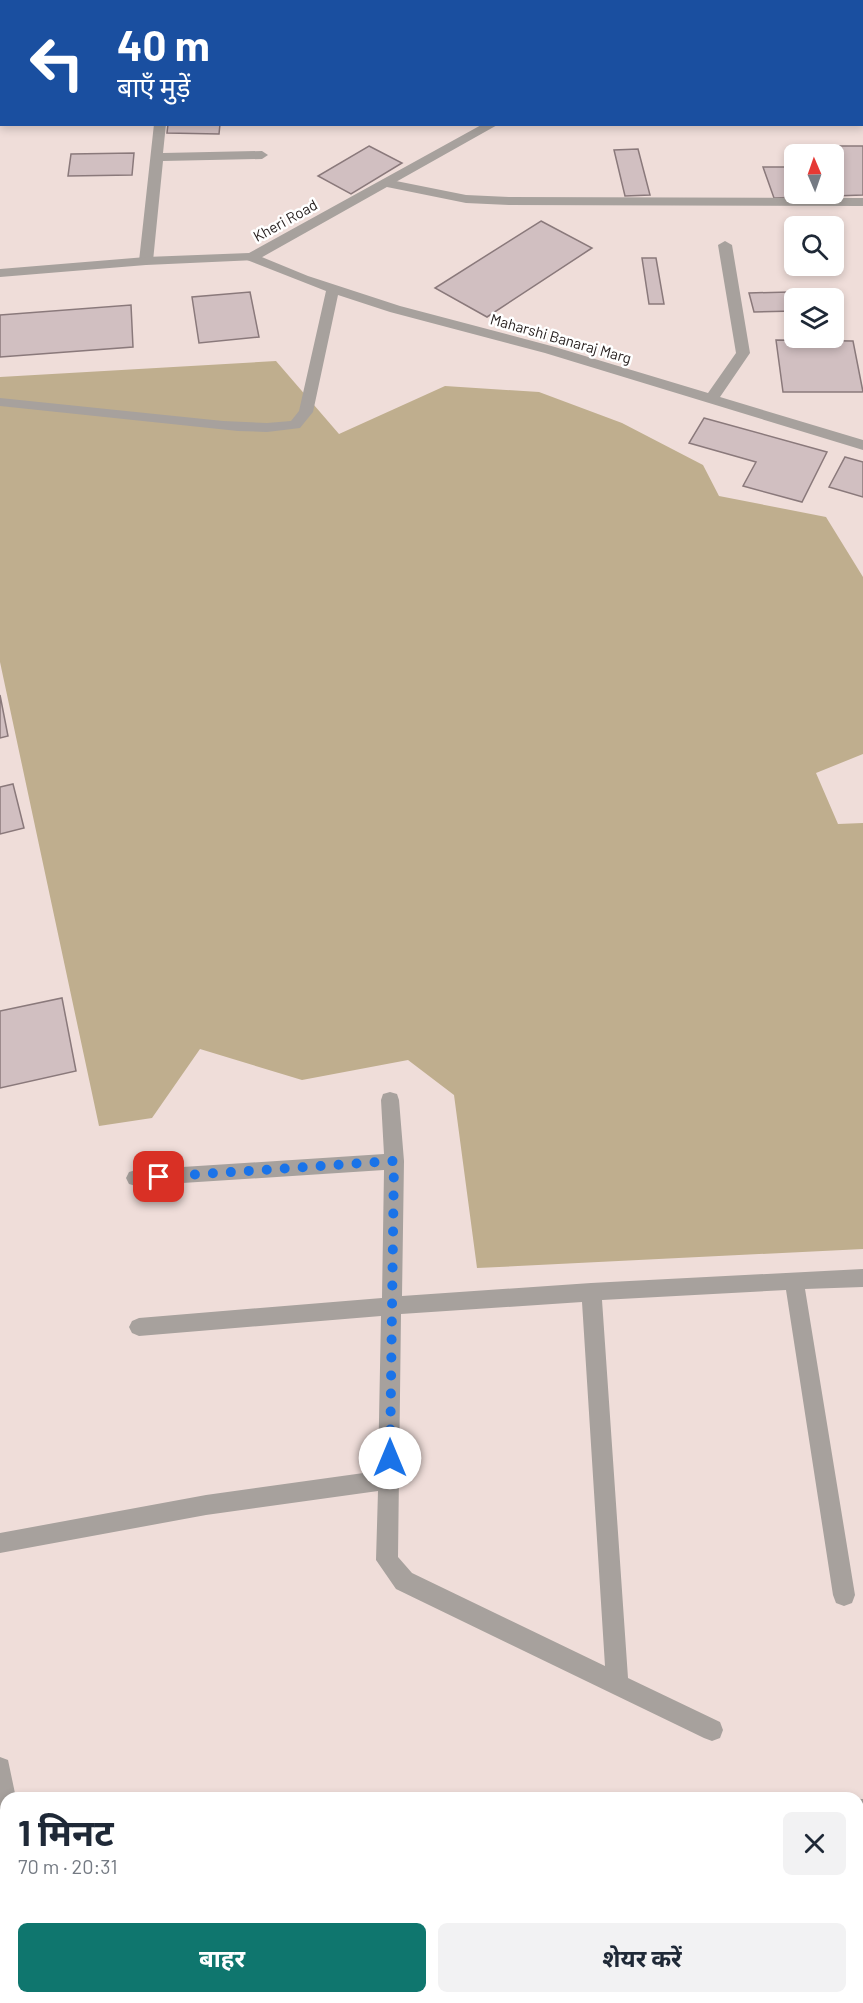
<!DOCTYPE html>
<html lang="hi">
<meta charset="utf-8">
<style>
body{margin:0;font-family:Barlow,"Noto Sans Devanagari",sans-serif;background:#f2f2f3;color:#1f2937;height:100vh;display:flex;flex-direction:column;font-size:22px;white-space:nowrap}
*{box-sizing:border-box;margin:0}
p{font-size:20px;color:#747a83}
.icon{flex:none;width:33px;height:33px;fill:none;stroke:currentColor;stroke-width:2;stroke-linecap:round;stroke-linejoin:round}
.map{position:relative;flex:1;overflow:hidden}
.details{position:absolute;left:0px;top:1792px;width:864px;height:212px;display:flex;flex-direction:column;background:#fff;border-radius:18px 18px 0 0;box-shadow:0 3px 9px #0003}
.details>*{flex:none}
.top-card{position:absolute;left:0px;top:0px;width:864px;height:126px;box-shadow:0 3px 9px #0003;background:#1a4fa0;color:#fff;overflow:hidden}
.needle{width:39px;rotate:358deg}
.controls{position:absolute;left:784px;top:144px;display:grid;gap:12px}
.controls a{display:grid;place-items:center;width:60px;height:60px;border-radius:9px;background:#fff;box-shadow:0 3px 9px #0003;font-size:30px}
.pin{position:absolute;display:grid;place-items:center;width:51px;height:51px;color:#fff;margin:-26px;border-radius:12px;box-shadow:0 3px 9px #0006}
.me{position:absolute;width:66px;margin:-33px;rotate:0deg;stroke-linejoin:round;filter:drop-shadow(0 0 4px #0008)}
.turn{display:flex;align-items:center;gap:21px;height:126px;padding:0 18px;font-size:27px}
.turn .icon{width:78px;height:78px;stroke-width:2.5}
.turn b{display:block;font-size:42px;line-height:51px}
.round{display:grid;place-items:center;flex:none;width:63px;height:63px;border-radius:9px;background:#f2f2f3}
.summary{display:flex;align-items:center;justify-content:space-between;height:102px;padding:0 18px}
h1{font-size:36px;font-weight:700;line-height:45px}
.cta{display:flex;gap:12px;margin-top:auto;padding:12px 18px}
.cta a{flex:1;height:69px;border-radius:9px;background:#0f766e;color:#fff;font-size:24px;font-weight:700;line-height:69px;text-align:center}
.cta a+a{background:#f2f2f3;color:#1f2937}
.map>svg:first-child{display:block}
</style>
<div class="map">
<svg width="863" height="2003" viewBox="0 0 863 2003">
<rect width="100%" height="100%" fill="#efddd9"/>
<!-- green -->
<path fill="#bfae8e" d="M276,361L339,434L445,386L539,392L622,423L703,465L719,496L826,517L863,577V754L816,773L838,824L863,823V1249L477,1268L454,1095L408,1060L302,1080L200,1049L152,1118L99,1126L0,662V377Z"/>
<!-- building -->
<g fill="#d1bfc1" stroke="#8a797b" stroke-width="1.5">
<path d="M689,0H760V2H690Z"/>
<path d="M168,124H220L219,134L167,133Z"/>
<path d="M369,146L402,163L351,194L318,176Z"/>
<path d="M803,146H863V195L774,198L763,167H795V194H834V154H804Z"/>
<path d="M638,149L650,195L625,196L614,150Z"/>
<path d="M134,153L132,175L68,176L71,154Z"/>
<path d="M541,221L592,248L487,317L435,288Z"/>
<path d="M642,258H656L664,304H649Z"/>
<path d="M828,291L830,298H795V311L754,312L749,293Z"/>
<path d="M250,292L259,337L199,343L192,297Z"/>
<path d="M131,305L133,347L0,357V315Z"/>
<path d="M776,340L853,341L863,392H783Z"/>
<path d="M704,418L827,452L802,502L743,486L756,462L689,443Z"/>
<path d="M845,457L863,462V497L829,487Z"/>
<path d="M0,695L8,736L0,738Z"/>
<path d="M13,784L24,828L0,834V787Z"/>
<path d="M62,998L76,1071L0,1088V1011Z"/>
<path d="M0,1867L6,1870V1918L0,1930Z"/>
<path d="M6,1938V1998H52L50,2003H0V1950Z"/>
<path d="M65,1998H125L123,2003H63Z"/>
<path d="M153,1998H260L258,2003H151Z"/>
</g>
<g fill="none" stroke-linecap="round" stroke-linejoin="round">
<!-- minor -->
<g fill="#a7a19d" fill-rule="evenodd">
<rect x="173" y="0" width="12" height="2"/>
<rect x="376" y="0" width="12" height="2"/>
<path d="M484,0H496V2H485Z"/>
<rect x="673" y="0" width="12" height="2"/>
<path d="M862,76H863V85L862,84Z"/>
<path d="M154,124H166L163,153L262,151L268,155L262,159L163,161L153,261L146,265L139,261Z"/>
<path d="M386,179L466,195L509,197L863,198V206L509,205L466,203L382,186L380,183L382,180Z"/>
<path d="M725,241L732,245L750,353L720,397L863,440V450L545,353L390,312L338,295L313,412L300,428L267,432L238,431L0,406V398L223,421L267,423L291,421L299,411L326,291L247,260L245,257L252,253L308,276L400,306L555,347L708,393L736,353L718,245Z"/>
<path d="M390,1092L397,1094L399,1100L404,1161L402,1296L591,1283L863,1269V1287L805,1289L855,1595L852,1603L844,1606L836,1603L833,1595L786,1290L602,1300L628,1678L720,1722L723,1730L720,1738L712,1741L704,1738L396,1589L376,1560L378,1491L206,1515L0,1553V1533L206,1495L378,1471L381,1316L139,1336L132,1333L129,1327L132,1321L139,1318L382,1298L384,1170L136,1186L129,1184L126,1178L129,1172L136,1170L384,1154L381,1100L383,1094ZM582,1302L605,1666L412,1573L398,1557L401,1314Z"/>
<path d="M0,1757L8,1760L16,1798H6V1839L0,1837Z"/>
<rect x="858" y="1799" width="5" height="24"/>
<path d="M420,1998H455L457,2003H422Z"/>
</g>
<!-- tertiary -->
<g fill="#a7a19d" fill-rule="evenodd">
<rect x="862" y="9" width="1" height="6"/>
<path d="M483,124H499L257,260L146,265L0,277V269L146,257L249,253Z"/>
</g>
</g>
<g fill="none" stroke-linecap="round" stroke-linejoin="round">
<!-- route -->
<path stroke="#1a73e8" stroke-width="10" stroke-dasharray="0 18" d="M159,1177L394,1161L390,1458"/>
</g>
<g text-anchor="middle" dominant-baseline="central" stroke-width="5" stroke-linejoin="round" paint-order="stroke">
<!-- far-street labels -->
<g font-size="15" fill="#282120" stroke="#fff">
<text transform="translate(285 220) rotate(-29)">Kheri Road</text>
<text transform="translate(561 338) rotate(16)">Maharshi Banaraj Marg</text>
</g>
</g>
</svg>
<div class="controls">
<a><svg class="needle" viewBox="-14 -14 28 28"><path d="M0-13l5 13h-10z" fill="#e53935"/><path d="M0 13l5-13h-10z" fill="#747a83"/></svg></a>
<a><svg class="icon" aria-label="search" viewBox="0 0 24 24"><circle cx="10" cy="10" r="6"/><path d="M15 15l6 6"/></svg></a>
<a><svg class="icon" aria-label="layers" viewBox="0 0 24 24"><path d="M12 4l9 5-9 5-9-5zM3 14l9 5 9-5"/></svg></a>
</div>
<div class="pin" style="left:159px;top:1177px;background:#d93025"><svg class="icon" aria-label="arrive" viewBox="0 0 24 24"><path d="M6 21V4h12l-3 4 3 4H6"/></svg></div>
<svg class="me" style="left:390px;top:1458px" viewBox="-20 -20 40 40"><circle r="19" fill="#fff"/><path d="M0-13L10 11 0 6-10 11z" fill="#1a73e8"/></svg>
<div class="top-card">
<div class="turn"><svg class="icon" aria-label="left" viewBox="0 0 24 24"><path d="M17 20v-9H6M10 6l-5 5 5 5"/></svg><div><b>40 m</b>बाएँ मुड़ें</div></div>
</div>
<section class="details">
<div class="summary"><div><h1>1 मिनट</h1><p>70 m · 20:31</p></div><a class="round"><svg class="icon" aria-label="close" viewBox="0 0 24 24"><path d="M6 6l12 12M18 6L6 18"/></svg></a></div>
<div class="cta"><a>बाहर</a><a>शेयर करें</a></div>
</section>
</div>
